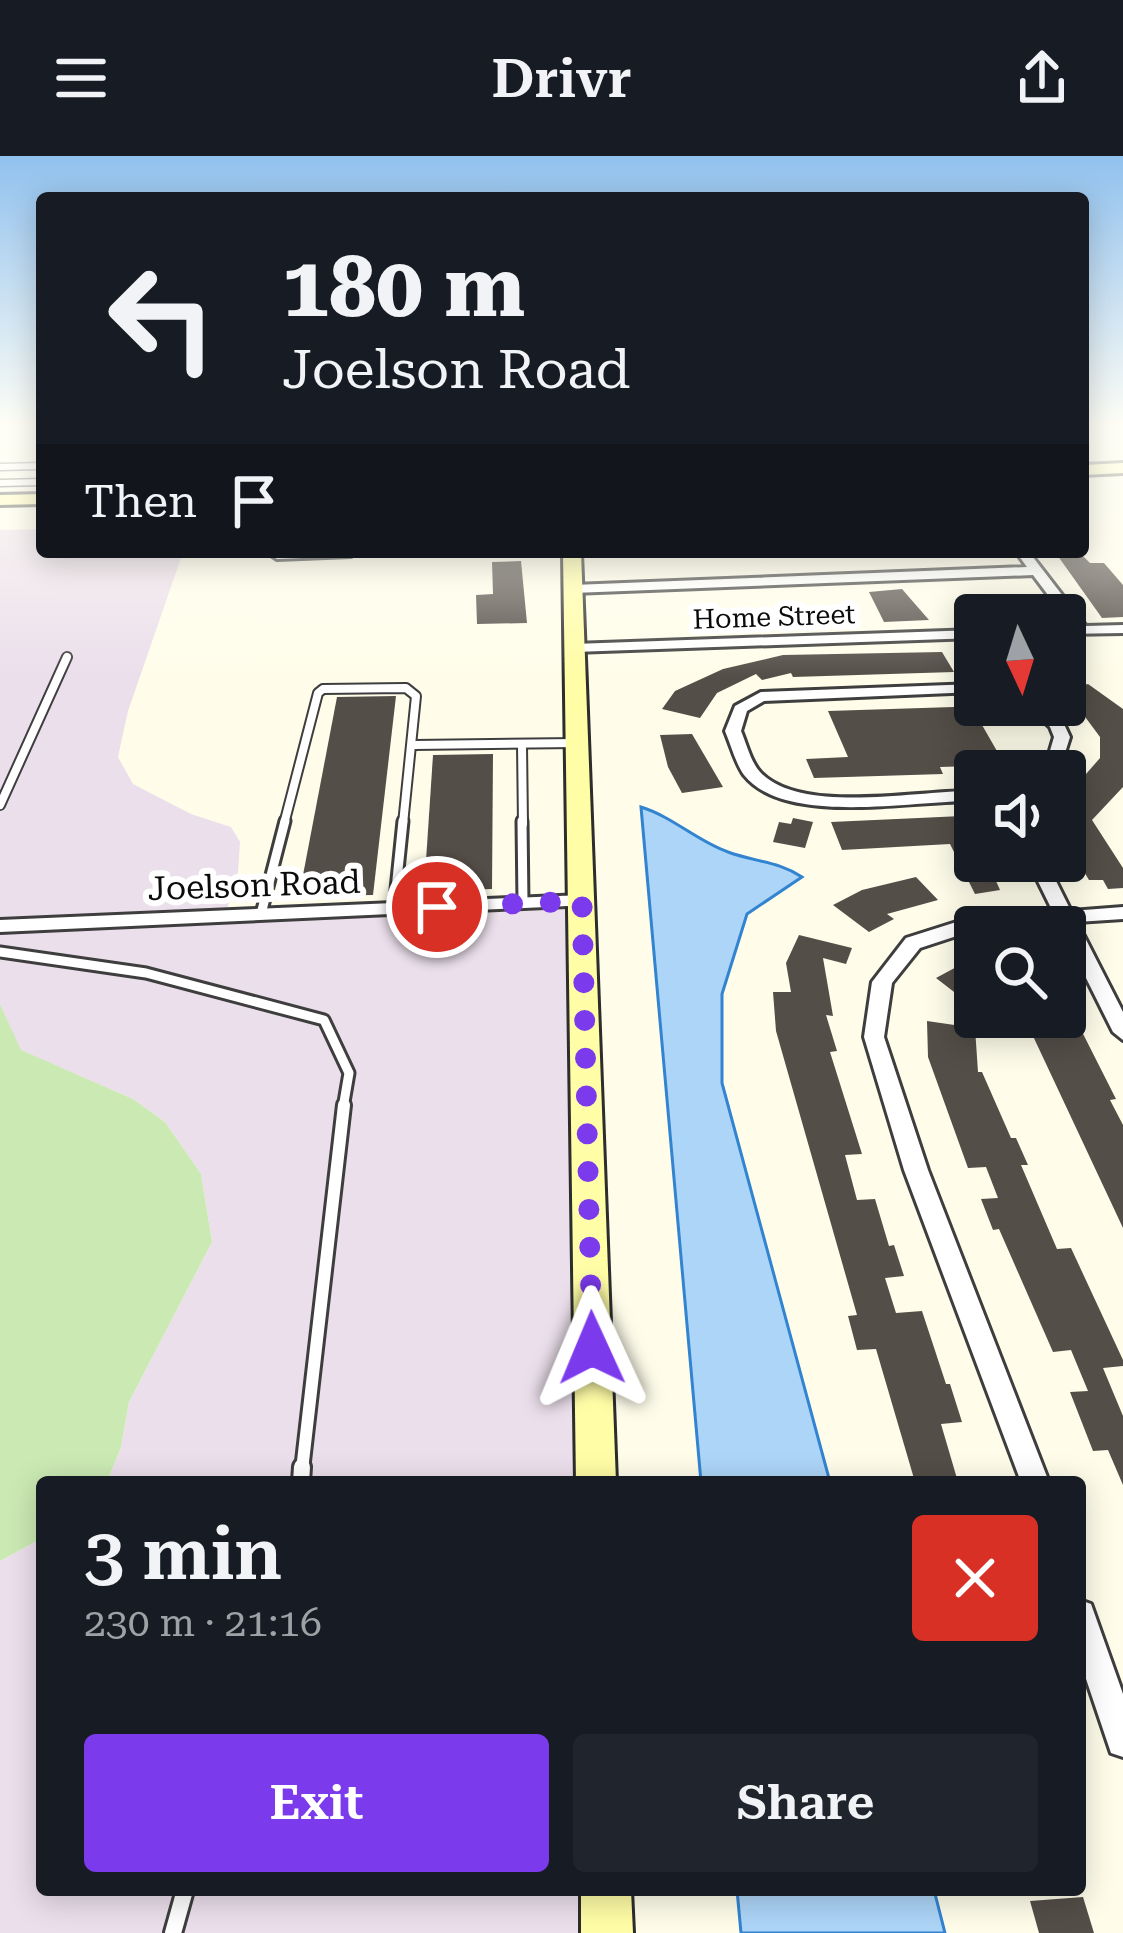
<!DOCTYPE html>
<meta charset="utf-8">
<style>
body{margin:0;font-family:"Roboto Serif",serif;background:#20242c;color:#f1f3f6;height:100vh;display:flex;flex-direction:column;font-size:45px;white-space:nowrap}
*{box-sizing:border-box;margin:0}
p{font-size:39px;color:#9ea1a6}
.icon{flex:none;width:66px;height:66px;fill:none;stroke:currentColor;stroke-width:2;stroke-linecap:round;stroke-linejoin:round}
.map{position:relative;flex:1;overflow:hidden}
.drawer{position:absolute;left:36px;top:1320px;width:1050px;height:420px;display:flex;flex-direction:column;background:#171b24;border-radius:12px;box-shadow:0 6px 30px #0003}
.drawer>*{flex:none}
.top-card{position:absolute;left:36px;top:36px;width:1053px;height:366px;border-radius:12px;box-shadow:0 6px 30px #0003;background:#171b24;color:#f1f3f6;overflow:hidden}
.needle{width:78px;rotate:176deg}
.fabs{position:absolute;left:954px;top:438px;display:grid;gap:24px}
.fabs a{display:grid;place-items:center;width:132px;height:132px;border-radius:12px;background:#171b24;box-shadow:0 6px 30px #0003;font-size:60px}
.pin{position:absolute;display:grid;place-items:center;width:102px;height:102px;color:#fff;margin:-51px;border:6px solid #fff;border-radius:50%;box-shadow:0 3px 12px #0007}
.me{position:absolute;width:132px;margin:-66px;rotate:359deg;stroke-linejoin:round;filter:drop-shadow(0 0 9px #0008)}
.turn{display:flex;align-items:center;gap:42px;height:252px;padding:0 48px;font-size:54px}
.turn .icon{width:156px;height:156px;stroke-width:2.5}
.turn b{display:block;font-size:84px;line-height:102px}
.then{display:flex;align-items:center;height:114px;padding:0 48px;background:#0003;gap:24px;font-size:45px}
.round{display:grid;place-items:center;flex:none;width:126px;height:126px;border-radius:12px;background:#20242c}
.head{display:flex;align-items:center;justify-content:space-between;height:204px;padding:0 48px}
h1{font-size:72px;font-weight:600;line-height:90px}
.action{display:flex;gap:24px;margin-top:auto;padding:24px 48px}
.action a{flex:1;height:138px;border-radius:12px;background:#7c3aed;color:#fff;font-size:48px;font-weight:600;line-height:138px;text-align:center}
.action a+a{background:#20242c;color:#f1f3f6}
header{display:flex;justify-content:space-between;align-items:center;height:156px;padding:0 48px;background:#171b24;font-size:54px;font-weight:600}
.map>svg:first-child{display:block}
</style>
<header><svg class="icon" aria-label="menu" viewBox="0 0 24 24"><path d="M4 6h16M4 12h16M4 18h16"/></svg>Drivr<svg class="icon" aria-label="share" viewBox="0 0 24 24"><path d="M12 15V3M7 8l5-5 5 5M5 13v7h14v-7"/></svg></header>
<div class="map">
<svg width="1123" height="1777" viewBox="0 0 1123 1777">
<rect width="100%" height="100%" fill="#fffdea"/>
<!-- industrial -->
<g fill="#ebdfeb">
<path d="M42,373V396H183L128,555L118,601L133,628L191,658L231,671L240,686L238,716L227,753L0,763V374Z"/>
<path d="M567,753L575,1326H107L121,1291L129,1246L212,1086L201,1018L165,966L133,943L20,894L0,848V777Z"/>
<path d="M42,1382V1734H584V1777H0V1405Z"/>
</g>
<!-- green -->
<path fill="#cbeab3" d="M0,848L21,894L133,943L165,966L201,1018L212,1086L129,1246L121,1291L107,1326H42V1382L0,1405Z"/>
<!-- water -->
<g fill="#add5f8" stroke="#3284d1" stroke-width="3">
<path d="M641,651C673,661 697,685 728,696C755,706 778,705 802,721L747,758L722,838V927L830,1326H701Z"/>
<path d="M737,1734H934L945,1777H741Z"/>
</g>
<!-- building -->
<g fill="#544e48">
<path d="M1055,396H1079L1090,407H1104L1123,429V461L1102,462Z"/>
<path d="M521,405L527,467L477,468L476,439L493,438L492,406Z"/>
<path d="M902,433L929,464L884,466L869,436Z"/>
<path d="M942,496L954,516L793,521L791,517L762,524L756,518L717,537L700,562L662,553L675,535L723,513L783,499Z"/>
<path d="M1088,528L1123,553V631L1092,664L1123,712V732L1108,733L1103,724H1089L1065,684L1077,683L1065,664V642L1100,602V581L1080,554L1065,543V534Z"/>
<path d="M396,540L373,739L299,740L337,541Z"/>
<path d="M985,550L996,568L982,569L1005,609L940,611L943,618L814,622L806,603L848,601L828,555Z"/>
<path d="M692,578L723,631L682,637L668,611L660,579Z"/>
<path d="M493,598L492,733L424,735L433,599Z"/>
<path d="M962,660L966,668L975,667V709L1000,708L1009,725H996L1000,734L975,738L950,688L842,694L831,666Z"/>
<path d="M793,662L813,666L805,692L773,686L779,666L791,668Z"/>
<path d="M916,721L938,744L887,758L894,763L869,776L833,749L862,734Z"/>
<path d="M799,779L852,792L846,808L823,802L833,860L826,859L837,895L830,896L862,998L845,999L857,1044L875,1043L889,1090L894,1089L904,1120L885,1122L896,1157L922,1155L946,1228H950L962,1266L941,1268L958,1326H915L876,1193L857,1194L848,1160L857,1159L776,875L773,836H791L786,807Z"/>
<path d="M975,801V830L958,839L936,822Z"/>
<path d="M1075,862L1116,943L1110,944L1123,969V1072L1025,863Z"/>
<path d="M927,865L975,872L978,916H982L1011,982H1016L1028,1009H1021L1057,1093L1071,1092L1123,1204V1210L1103,1212L1123,1260V1329L1108,1294L1093,1295L1070,1236L1088,1235L1071,1194L1053,1196L999,1073L993,1074L981,1043L998,1042L986,1011L968,1012L928,901Z"/>
<path d="M1083,1741L1094,1777H1039L1030,1745Z"/>
</g>
<g fill="none" stroke-linecap="round" stroke-linejoin="round">
<defs>
<g id="lane-far4">
<path d="M0,311L42,310"/>
<path d="M0,327L42,326"/>
</g>
<g id="lane-far3">
<path d="M414,589L577,587"/>
<path d="M522,589L523,668"/>
<path d="M0,649L67,501"/>
<path d="M284,668L318,537L323,533L406,532L416,540L403,668"/>
</g>
<g id="lane-far2">
<path d="M522,665L523,747"/>
<path d="M394,753L403,665"/>
<path d="M261,758L285,665"/>
<path d="M0,796L146,817L324,864L349,917L343,952"/>
</g>
<path id="lane-far1" d="M302,1314L344,949"/>
<g id="lane">
<path d="M301,1326L302,1311"/>
<path d="M173,1777L185,1734"/>
</g>
<g id="street">
<path d="M274,396H357L351,400L277,403L271,399Z"/>
<path d="M1016,396H1029L1086,470L1123,469V477L1065,478V472L1072,471L1033,419L573,437L566,433L573,429L1027,411Z"/>
<path d="M975,474V482L574,496L567,492L574,488Z"/>
<path d="M975,528V536L764,545L747,555L741,575C747,589 751,607 761,617C803,659 919,634 975,635V645C915,644 785,671 744,619C735,606 731,589 725,575L735,550L761,536Z"/>
<path d="M1027,549H1044L1063,566L1070,581L1064,600L1049,615H1032L1049,598L1054,581L1050,571Z"/>
<path d="M1028,705H1046L1071,755L1123,751V763L1077,766L1123,856V884L1113,876L1065,780V771L1059,768L975,771V774L920,792L892,827L884,881L928,1014L1049,1326H1021L904,1014L864,881L872,826L906,782L969,762L1053,756Z"/>
<path d="M582,739L591,745L589,749L0,776V764Z"/>
<path d="M1080,1444L1091,1448L1123,1538V1601L1111,1597L1080,1505Z"/>
</g>
<g id="secondary">
<path d="M1123,307V317L1083,319V309Z"/>
<path d="M42,338V348L0,349V339Z"/>
<path d="M563,396H581L616,1326H576Z"/>
<path d="M581,1734H631L633,1777H581Z"/>
</g>
</defs>
<!-- lane-far4 casing -->
<use href="#lane-far4" stroke="#3e3e3e" stroke-width="9"/>
<!-- lane-far3 casing -->
<use href="#lane-far3" stroke="#3e3e3e" stroke-width="12"/>
<!-- lane-far2 casing -->
<use href="#lane-far2" stroke="#3e3e3e" stroke-width="15"/>
<!-- lane-far1 casing -->
<use href="#lane-far1" stroke="#3e3e3e" stroke-width="18"/>
<!-- lane casing -->
<use href="#lane" stroke="#3e3e3e" stroke-width="22"/>
<!-- street casing -->
<use href="#street" stroke="#3e3e3e" stroke-width="6"/>
<!-- secondary casing -->
<use href="#secondary" stroke="#2d2d2d" stroke-width="6"/>
<!-- lane-far4 -->
<use href="#lane-far4" stroke="#fff" stroke-width="6"/>
<!-- lane-far3 -->
<use href="#lane-far3" stroke="#fff" stroke-width="8"/>
<!-- lane-far2 -->
<use href="#lane-far2" stroke="#fff" stroke-width="9"/>
<!-- lane-far1 -->
<use href="#lane-far1" stroke="#fff" stroke-width="12"/>
<!-- lane -->
<use href="#lane" stroke="#fff" stroke-width="16"/>
<!-- street -->
<use href="#street" fill="#fff" fill-rule="evenodd"/>
<!-- secondary -->
<use href="#secondary" fill="#fffda5" fill-rule="evenodd"/>
</g>
<!-- sky -->
<linearGradient id="sky" x2="0" y2="1"><stop stop-color="#90c1ee"/><stop offset="0.52" stop-color="#fffef6"/><stop offset="1" stop-color="#fffef6" stop-opacity="0"/></linearGradient>
<rect width="1123" height="521" fill="url(#sky)"/>
<g fill="none" stroke-linecap="round" stroke-linejoin="round">
<!-- route -->
<path stroke="#7c3aed" stroke-width="21" stroke-dasharray="0 37.8" d="M437,751L582,745L592,1192"/>
</g>
<g text-anchor="middle" dominant-baseline="central" stroke-width="12" stroke-linejoin="round" paint-order="stroke">
<!-- far-street labels -->
<g font-size="27" fill="#0b0b0b" stroke="#fff">
<text transform="translate(774 461) rotate(-2)">Home Street</text>
</g>
<!-- street labels -->
<g font-size="33" fill="#0b0b0b" stroke="#fff">
<text transform="translate(254 729) rotate(-2)">Joelson Road</text>
</g>
</g>
</svg>
<div class="fabs">
<a><svg class="needle" viewBox="-14 -14 28 28"><path d="M0-13l5 13h-10z" fill="#e53935"/><path d="M0 13l5-13h-10z" fill="#9ea1a6"/></svg></a>
<a><svg class="icon" aria-label="sound" viewBox="0 0 24 24"><path d="M4 9h4l5-4v14l-5-4H4zM17 9q2 3 0 6"/></svg></a>
<a><svg class="icon" aria-label="search" viewBox="0 0 24 24"><circle cx="10" cy="10" r="6"/><path d="M15 15l6 6"/></svg></a>
</div>
<div class="pin" style="left:437px;top:751px;background:#d93025"><svg class="icon" aria-label="arrive" viewBox="0 0 24 24"><path d="M6 21V4h12l-3 4 3 4H6"/></svg></div>
<svg class="me" style="left:592px;top:1192px" viewBox="-20 -20 40 40"><path d="M0-17L14 15 0 8-14 15z" fill="#7c3aed" stroke="#fff" stroke-width="4"/></svg>
<div class="top-card">
<div class="turn"><svg class="icon" aria-label="left" viewBox="0 0 24 24"><path d="M17 20v-9H6M10 6l-5 5 5 5"/></svg><div><b>180 m</b>Joelson Road</div></div>
<div class="then">Then<svg class="icon" aria-label="arrive" viewBox="0 0 24 24"><path d="M6 21V4h12l-3 4 3 4H6"/></svg></div>
</div>
<section class="drawer">
<div class="head"><div><h1>3 min</h1><p>230 m · 21:16</p></div><a class="round" style="background:#d93025;color:#fff"><svg class="icon" aria-label="close" viewBox="0 0 24 24"><path d="M6 6l12 12M18 6L6 18"/></svg></a></div>
<div class="action"><a>Exit</a><a>Share</a></div>
</section>
</div>
